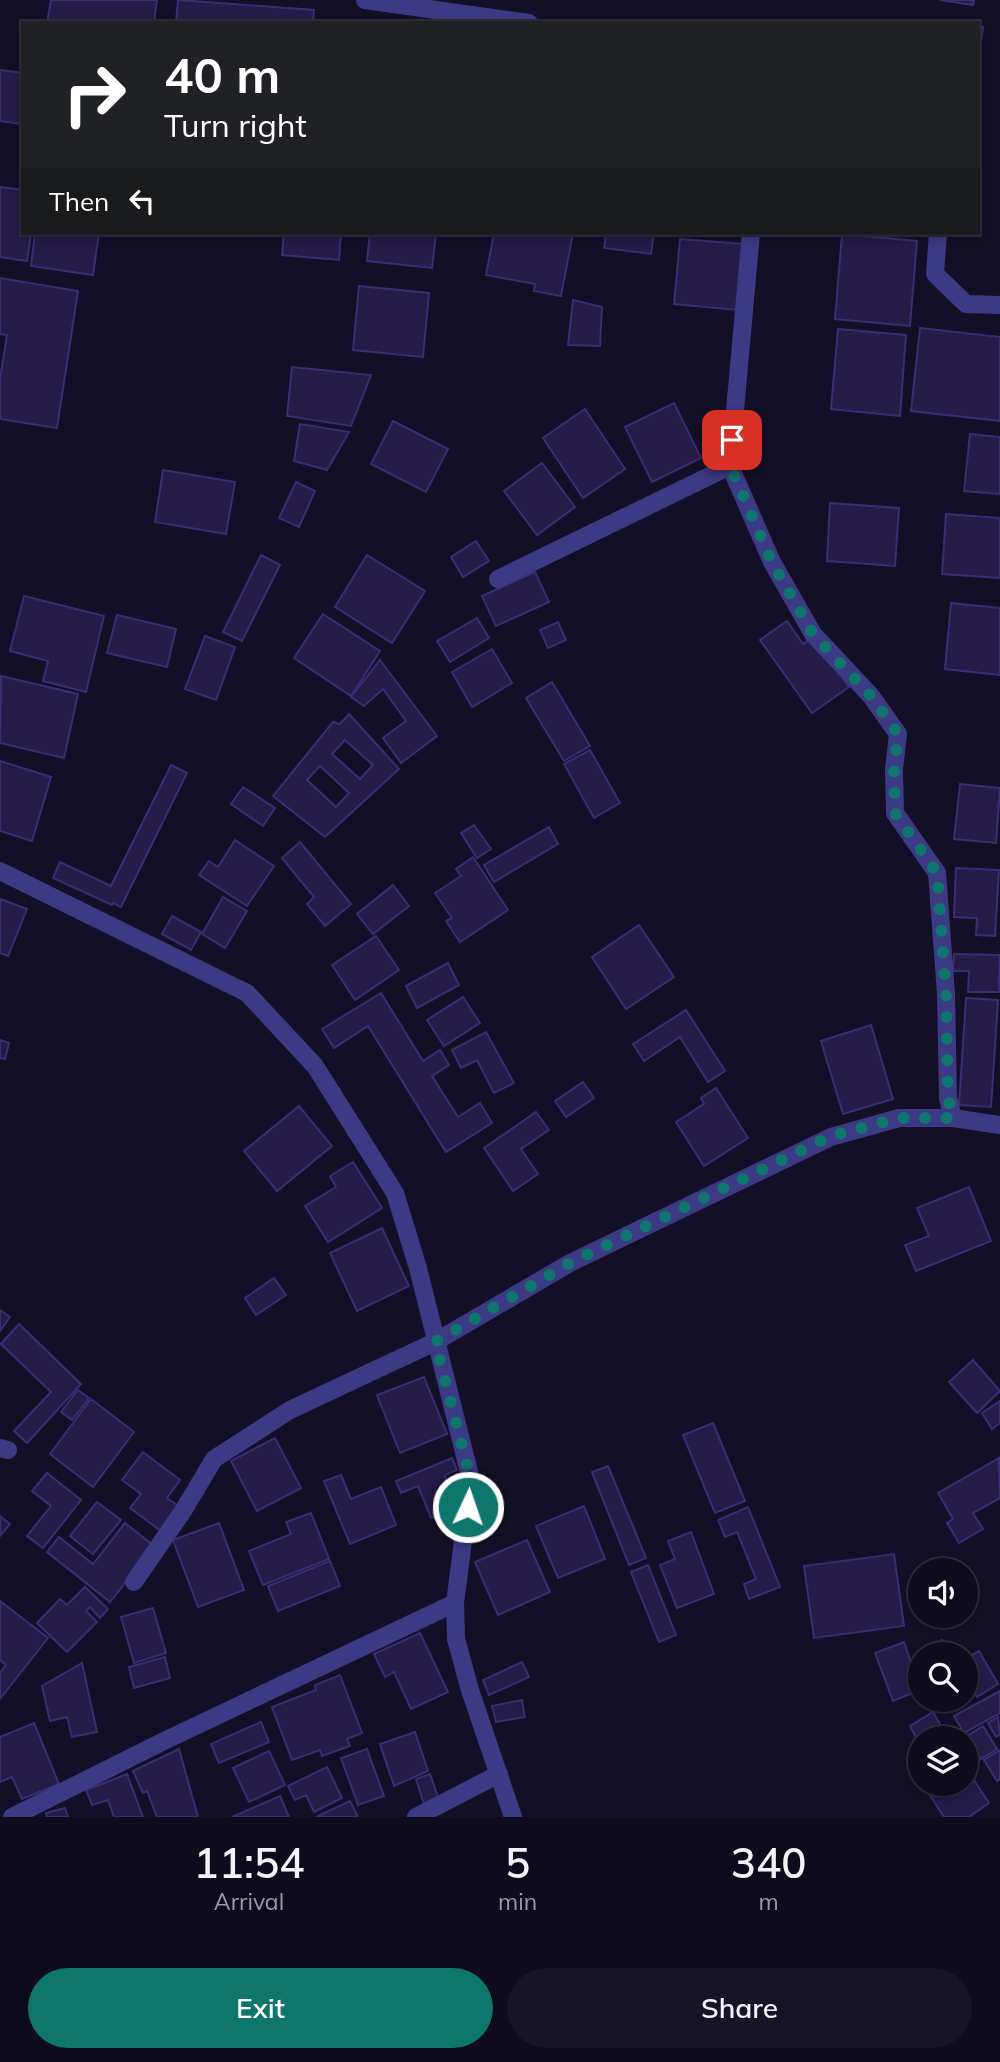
<!DOCTYPE html>
<style>
body{margin:0;font-family:Mulish,sans-serif;background:#171425;color:#f1f3f6;height:100vh;display:flex;flex-direction:column;font-size:26px;white-space:nowrap}
*{box-sizing:border-box;margin:0}
p{font-size:23px;color:#9b9ba3}
.icon{flex:none;width:38px;height:38px;fill:none;stroke:currentColor;stroke-width:2;stroke-linecap:round;stroke-linejoin:round}
.map{position:relative;height:1817px;overflow:hidden}
.sheet{display:flex;flex-direction:column;background:#0e0b1c;flex:1}
.sheet>*{flex:none}
.top-card{position:absolute;left:21px;top:21px;width:959px;height:214px;border-radius:0px;box-shadow:0 4px 10px #0003,0 0 0 2px #2e2b3b;background:#202124;color:#fff;overflow:hidden}
.tools{position:absolute;left:908px;top:1558px;display:grid;gap:14px}
.tools a{display:grid;place-items:center;width:70px;height:70px;border-radius:50%;background:#0e0b1c;box-shadow:0 4px 10px #0003,0 0 0 2px #2e2b3b;font-size:35px}
.pin{position:absolute;display:grid;place-items:center;width:60px;height:60px;color:#fff;margin:-30px;border-radius:14px;box-shadow:0 4px 10px #0006}
.me{position:absolute;width:77px;margin:-38px;rotate:3deg;stroke-linejoin:round;filter:drop-shadow(0 0 5px #0008)}
.turn{display:flex;align-items:center;gap:24px;height:147px;padding:0 28px;font-size:32px}
.turn .icon{width:91px;height:91px;stroke-width:2.5}
.turn b{display:block;font-size:49px;line-height:60px}
.then{display:flex;align-items:center;height:66px;padding:0 28px;background:#0003;gap:14px;font-size:26px}
.eta{display:flex;justify-content:space-evenly;align-items:center;height:119px;text-align:center}
.eta b{font-size:42px;font-weight:600;line-height:49px}
.action{display:flex;gap:14px;margin-top:auto;padding:14px 28px}
.action a{flex:1;height:80px;border-radius:42px;background:#0f766e;color:#fff;font-size:28px;font-weight:600;line-height:80px;text-align:center}
.action a+a{background:#171425;color:#f1f3f6}
.map>svg:first-child{display:block}
</style>
<div class="map">
<svg width="1000" height="1817" viewBox="0 0 1000 1817">
<rect width="100%" height="100%" fill="#130f26"/>
<!-- building -->
<g fill="#241b47" stroke="#3b2d73" stroke-width="2" fill-rule="evenodd">
<path d="M51,0H157L154,23H47Z"/>
<path d="M178,0L314,10L313,23H176Z"/>
<path d="M940,0H974L973,5Z"/>
<path d="M978,27H983L978,62Z"/>
<path d="M0,70L23,73V124L0,121Z"/>
<path d="M0,187L23,190V233H31L27,261L0,257Z"/>
<path d="M35,233H99L93,275L31,266Z"/>
<path d="M284,233H341L339,260L282,255Z"/>
<path d="M370,233H436L432,268L367,261Z"/>
<path d="M494,233H573L561,296L534,291L535,284L486,275Z"/>
<path d="M606,233H654L651,254L604,248Z"/>
<path d="M842,234L917,241L910,326L835,319Z"/>
<path d="M680,239L743,244L738,310L674,304Z"/>
<path d="M0,278L78,291L57,428L0,419V379L7,335L0,334Z"/>
<path d="M359,286L429,293L423,357L353,350Z"/>
<path d="M573,300L602,307L600,346L568,345Z"/>
<path d="M920,328L1000,337V421L911,411Z"/>
<path d="M838,329L906,335L900,416L831,409Z"/>
<path d="M292,367L371,375L351,426L287,416Z"/>
<path d="M674,403L701,458L652,482L625,427Z"/>
<path d="M585,409L625,469L583,498L543,438Z"/>
<path d="M393,421L448,449L426,492L371,464Z"/>
<path d="M300,424L349,432L327,470L294,461Z"/>
<path d="M970,434L1000,437V494L964,491Z"/>
<path d="M542,463L575,507L537,535L504,491Z"/>
<path d="M163,470L235,482L226,534L155,522Z"/>
<path d="M296,482L315,491L299,527L279,518Z"/>
<path d="M830,503L899,508L895,566L827,561Z"/>
<path d="M946,514L1000,518V578L942,574Z"/>
<path d="M476,541L489,561L463,577L451,557Z"/>
<path d="M261,555L280,565L242,641L223,632Z"/>
<path d="M367,555L425,591L392,643L335,607Z"/>
<path d="M535,572L549,602L496,626L482,596Z"/>
<path d="M24,596L104,616L86,692L43,681L48,661L10,651Z"/>
<path d="M951,603L1000,608V675L945,669Z"/>
<path d="M323,614L380,651L351,696L294,658Z"/>
<path d="M117,615L176,629L167,667L107,653Z"/>
<path d="M477,618L489,638L450,662L437,641Z"/>
<path d="M787,621L803,644L814,636L849,687L812,713L760,640Z"/>
<path d="M558,622L566,640L548,648L540,630Z"/>
<path d="M205,636L235,647L216,700L185,689Z"/>
<path d="M492,649L512,683L472,707L452,672Z"/>
<path d="M380,660L437,736L401,763L383,738L406,721L383,689L364,706L351,697Z"/>
<path d="M1,676L78,694L64,758L0,743Z"/>
<path d="M552,682L590,746L564,761L526,698Z"/>
<path d="M349,714L399,769L325,837L273,796L333,722L340,724ZM345,740L373,765L360,779L332,754ZM320,766L349,793L336,807L307,780Z"/>
<path d="M590,750L620,803L594,818L564,764Z"/>
<path d="M0,761L51,777L32,841L0,831Z"/>
<path d="M171,765L187,773L121,907L113,903L112,905L53,878L60,862L111,886Z"/>
<path d="M960,784L1000,788L996,843L954,839Z"/>
<path d="M243,787L275,808L263,826L231,804Z"/>
<path d="M474,825L491,849L477,858L461,833Z"/>
<path d="M549,827L558,844L494,882L484,865Z"/>
<path d="M235,840L274,866L247,906L199,875L209,861L218,867Z"/>
<path d="M300,842L351,904L325,926L307,904L314,897L282,858Z"/>
<path d="M473,857L508,910L460,942L446,921L452,918L435,893L461,876L456,869Z"/>
<path d="M956,868L999,870L995,936L976,935L977,918L954,917Z"/>
<path d="M393,885L409,906L373,934L357,914Z"/>
<path d="M223,897L247,911L225,948L202,934Z"/>
<path d="M0,899L27,909L8,956L0,953Z"/>
<path d="M172,916L201,932L191,950L162,934Z"/>
<path d="M639,925L674,977L626,1009L592,957Z"/>
<path d="M376,936L399,970L355,1000L332,965Z"/>
<path d="M954,954L1000,955L999,992H968L969,971H953Z"/>
<path d="M448,963L459,985L417,1008L406,986Z"/>
<path d="M381,993L423,1061L440,1050L449,1065L432,1076L458,1117L480,1103L492,1123L446,1152L368,1026L334,1048L322,1029Z"/>
<path d="M463,997L480,1023L444,1046L427,1020Z"/>
<path d="M966,998L998,1000L991,1107L959,1105Z"/>
<path d="M686,1010L725,1071L708,1082L680,1037L644,1061L633,1044Z"/>
<path d="M871,1025L893,1099L843,1114L821,1041Z"/>
<path d="M486,1032L514,1083L494,1093L477,1060L461,1068L452,1050Z"/>
<path d="M0,1040L9,1043L5,1059L0,1058Z"/>
<path d="M583,1082L594,1098L566,1117L555,1101Z"/>
<path d="M716,1088L748,1138L704,1166L676,1122L704,1104L701,1098Z"/>
<path d="M299,1106L332,1146L277,1191L244,1151Z"/>
<path d="M536,1112L549,1130L521,1149L538,1174L513,1191L484,1148Z"/>
<path d="M353,1162L382,1208L328,1242L305,1206L336,1187L330,1176Z"/>
<path d="M969,1187L991,1241L916,1271L905,1245L929,1236L917,1208Z"/>
<path d="M382,1228L409,1286L357,1311L330,1253Z"/>
<path d="M274,1278L286,1295L256,1315L245,1298Z"/>
<path d="M0,1310L10,1317L0,1331Z"/>
<path d="M19,1324L81,1384L27,1443L14,1431L51,1392L1,1344Z"/>
<path d="M973,1360L1000,1391L977,1413L949,1382Z"/>
<path d="M424,1377L447,1434L400,1453L377,1395Z"/>
<path d="M78,1390L89,1398L72,1420L61,1412Z"/>
<path d="M91,1399L134,1432L93,1487L50,1454Z"/>
<path d="M1000,1401V1423L992,1429L982,1413Z"/>
<path d="M713,1423L745,1501L715,1513L683,1435Z"/>
<path d="M275,1438L301,1488L257,1511L231,1461Z"/>
<path d="M143,1452L180,1480L167,1498L180,1507L161,1531L130,1508L141,1494L122,1480Z"/>
<path d="M452,1458L457,1470L445,1475L451,1510L431,1518L418,1486L401,1493L396,1481Z"/>
<path d="M999,1458L1000,1498L973,1513L983,1529L959,1543L947,1523L953,1519L938,1493Z"/>
<path d="M608,1466L646,1558L629,1565L592,1472Z"/>
<path d="M47,1473L81,1500L43,1548L27,1536L51,1506L32,1491Z"/>
<path d="M341,1475L351,1499L381,1487L396,1525L350,1544L324,1481Z"/>
<path d="M97,1502L121,1520L93,1554L70,1536Z"/>
<path d="M584,1506L605,1559L558,1578L536,1526Z"/>
<path d="M748,1507L780,1587L749,1599L744,1584L756,1579L737,1532L725,1537L718,1520Z"/>
<path d="M311,1513L329,1559L263,1585L249,1551L291,1534L286,1522Z"/>
<path d="M0,1516L10,1524L0,1536Z"/>
<path d="M125,1523L154,1546L110,1602L47,1552L59,1537L93,1564Z"/>
<path d="M219,1523L244,1590L198,1607L173,1540Z"/>
<path d="M691,1532L714,1594L677,1608L660,1565L675,1559L668,1541Z"/>
<path d="M527,1540L550,1592L498,1615L475,1562Z"/>
<path d="M894,1554L904,1626L814,1638L804,1566Z"/>
<path d="M330,1561L340,1586L278,1611L268,1586Z"/>
<path d="M648,1565L676,1635L659,1642L631,1572Z"/>
<path d="M85,1587L108,1609L100,1618L90,1607L86,1611L97,1622L67,1652L37,1623L60,1599L67,1605Z"/>
<path d="M0,1601L48,1638L0,1699V1673L6,1665L0,1660Z"/>
<path d="M153,1608L166,1653L134,1663L121,1617Z"/>
<path d="M420,1633L448,1692L411,1709L394,1672L385,1677L374,1654Z"/>
<path d="M942,1640L947,1654H928L925,1647Z"/>
<path d="M904,1642L920,1690L893,1701L875,1653Z"/>
<path d="M979,1651L998,1684L977,1697L966,1678V1658Z"/>
<path d="M165,1657L170,1678L134,1688L129,1667Z"/>
<path d="M522,1662L529,1677L489,1695L483,1680Z"/>
<path d="M82,1663L97,1732L72,1737L67,1717L50,1721L42,1686Z"/>
<path d="M340,1675L362,1733L347,1739L350,1746L322,1756L320,1750L292,1760L272,1707L316,1690L315,1685Z"/>
<path d="M1000,1691V1713L964,1733L954,1716Z"/>
<path d="M522,1700L525,1717L496,1722L492,1706Z"/>
<path d="M933,1712L948,1738H920V1745L910,1726Z"/>
<path d="M998,1717L1000,1735L996,1737L988,1723Z"/>
<path d="M261,1722L269,1742L219,1763L211,1744Z"/>
<path d="M34,1723L59,1784L22,1799L12,1777L0,1782V1737Z"/>
<path d="M983,1726L997,1749L981,1759L967,1736Z"/>
<path d="M415,1732L428,1771L394,1786L380,1744Z"/>
<path d="M179,1749L198,1817H157L147,1791L143,1793L133,1771Z"/>
<path d="M367,1749L384,1796L358,1805L341,1758Z"/>
<path d="M1000,1750V1779L997,1781L984,1760Z"/>
<path d="M269,1751L285,1785L249,1802L233,1768Z"/>
<path d="M327,1767L342,1798L314,1812L306,1795L295,1800L288,1786Z"/>
<path d="M966,1768L989,1803L969,1817H944L922,1783H966Z"/>
<path d="M127,1774L143,1817H114L108,1800L92,1805L86,1790Z"/>
<path d="M430,1774L439,1800L424,1804L416,1779Z"/>
<path d="M280,1796L289,1817H232Z"/>
<path d="M350,1801L358,1817H316Z"/>
<path d="M65,1808L68,1817H47L46,1813Z"/>
</g>
<g fill="none" stroke-linecap="round" stroke-linejoin="round">
<!-- street -->
<g stroke="#3d3a85" stroke-width="18">
<path d="M365,0L529,23"/>
<path d="M751,233L730,466L772,562L813,634L871,696L898,734L894,769L895,813L937,873L946,994L948,1098L953,1118"/>
<path d="M938,233L935,274L966,304L1000,305"/>
<path d="M498,579L730,466"/>
<path d="M0,871L247,993L315,1066L395,1193L418,1268L471,1480L455,1603L456,1639L470,1690L513,1817"/>
<path d="M0,1448L8,1450"/>
<path d="M134,1582L183,1511L214,1459L290,1410L435,1342L570,1263L831,1137L899,1118H953L1000,1125"/>
<path d="M12,1817L164,1741L455,1603"/>
<path d="M416,1817L499,1774"/>
</g>
</g>
<g fill="none" stroke-linecap="round" stroke-linejoin="round">
<!-- route -->
<path stroke="#0f766e" stroke-width="12" stroke-dasharray="0 21.6" d="M468,1507L471,1480L435,1342L570,1263L831,1136L899,1118H953L948,1098L946,994L937,873L895,813L894,769L898,734L871,696L813,634L772,562L730,466L732,440"/>
</g>
</svg>
<div class="tools">
<a><svg class="icon" aria-label="sound" viewBox="0 0 24 24"><path d="M4 9h4l5-4v14l-5-4H4zM17 9q2 3 0 6"/></svg></a>
<a><svg class="icon" aria-label="search" viewBox="0 0 24 24"><circle cx="10" cy="10" r="6"/><path d="M15 15l6 6"/></svg></a>
<a><svg class="icon" aria-label="layers" viewBox="0 0 24 24"><path d="M12 4l9 5-9 5-9-5zM3 14l9 5 9-5"/></svg></a>
</div>
<div class="pin" style="left:732px;top:440px;background:#d93025"><svg class="icon" aria-label="arrive" viewBox="0 0 24 24"><path d="M6 21V4h12l-3 4 3 4H6"/></svg></div>
<svg class="me" style="left:468px;top:1507px" viewBox="-20 -20 40 40"><circle r="17" fill="#0f766e" stroke="#fff" stroke-width="3"/><path d="M0-11L8 9 0 5-8 9z" fill="#fff"/></svg>
<div class="top-card">
<div class="turn"><svg class="icon" aria-label="right" viewBox="0 0 24 24"><path d="M7 20v-9h11M14 6l5 5-5 5"/></svg><div><b>40 m</b>Turn right</div></div>
<div class="then">Then<svg class="icon" aria-label="left" viewBox="0 0 24 24"><path d="M17 20v-9H6M10 6l-5 5 5 5"/></svg></div>
</div>
</div>
<section class="sheet">
<div class="eta">
<div><b>11:54</b><p>Arrival</p></div>
<div><b>5</b><p>min</p></div>
<div><b>340</b><p>m</p></div>
</div>
<div class="action"><a>Exit</a><a>Share</a></div>
</section>
